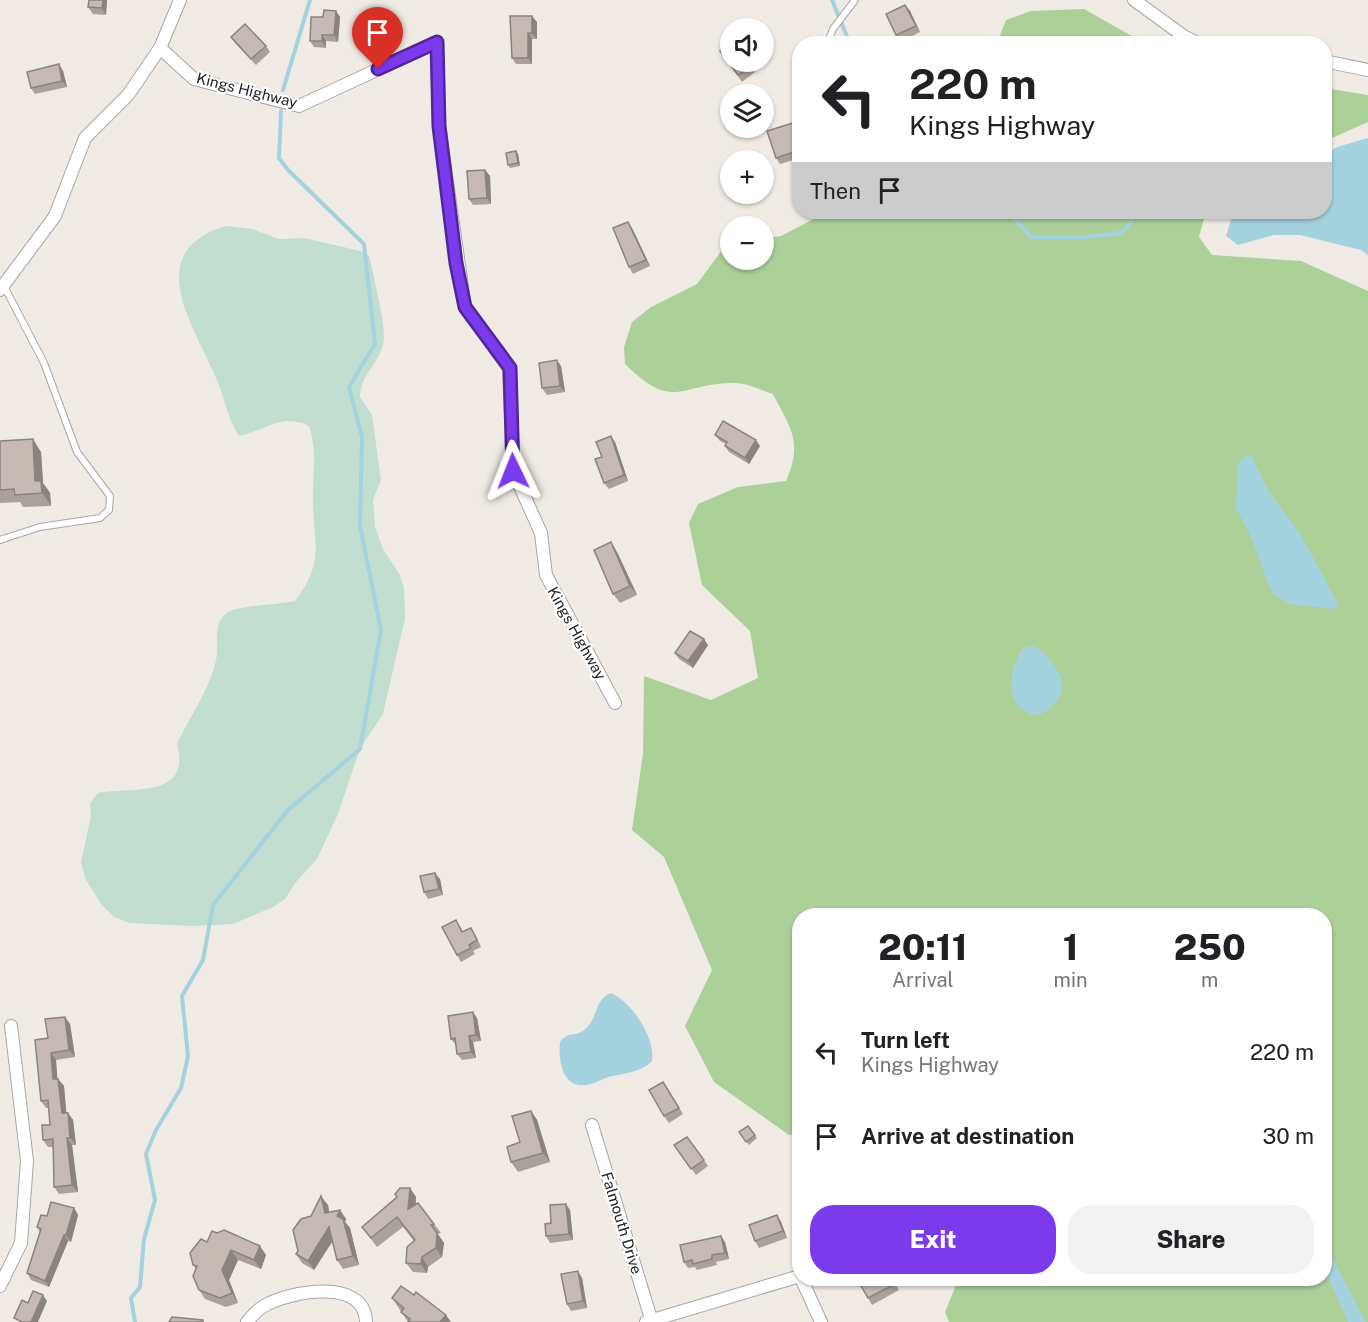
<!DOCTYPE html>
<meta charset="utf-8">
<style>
body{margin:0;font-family:"Public Sans",sans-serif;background:#f2f2f2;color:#202124;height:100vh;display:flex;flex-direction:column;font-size:22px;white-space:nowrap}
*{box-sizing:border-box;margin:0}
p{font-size:20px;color:#757577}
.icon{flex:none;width:33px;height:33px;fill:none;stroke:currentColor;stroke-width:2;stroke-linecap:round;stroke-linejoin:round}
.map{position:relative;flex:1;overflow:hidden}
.panel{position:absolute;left:792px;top:908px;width:540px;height:378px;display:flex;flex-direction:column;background:#fff;border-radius:24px;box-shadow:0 2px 4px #0004}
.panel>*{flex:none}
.top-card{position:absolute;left:792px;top:36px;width:540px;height:183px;border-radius:24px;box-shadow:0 2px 4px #0004;background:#fff;color:#202124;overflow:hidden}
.tools{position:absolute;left:720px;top:18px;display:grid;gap:12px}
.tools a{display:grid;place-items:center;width:54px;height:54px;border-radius:50%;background:#fff;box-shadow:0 2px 4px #0004;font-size:30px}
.pin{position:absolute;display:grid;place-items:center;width:51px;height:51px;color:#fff;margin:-62px -26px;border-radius:50% 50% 50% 0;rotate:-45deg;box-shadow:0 0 6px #0007}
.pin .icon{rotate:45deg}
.me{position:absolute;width:66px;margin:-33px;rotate:358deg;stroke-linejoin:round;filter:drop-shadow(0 0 4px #0008)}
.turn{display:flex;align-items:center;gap:21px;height:126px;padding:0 18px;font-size:27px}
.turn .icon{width:78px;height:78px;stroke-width:2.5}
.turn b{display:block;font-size:42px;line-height:51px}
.then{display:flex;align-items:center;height:57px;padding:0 18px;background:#0003;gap:12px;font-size:22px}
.eta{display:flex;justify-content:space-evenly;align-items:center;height:102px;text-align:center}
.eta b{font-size:36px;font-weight:800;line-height:42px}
.cta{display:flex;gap:12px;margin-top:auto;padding:12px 18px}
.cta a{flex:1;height:69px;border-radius:24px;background:#7c3aed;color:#fff;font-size:24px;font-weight:800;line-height:69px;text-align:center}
.cta a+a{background:#f2f2f2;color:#202124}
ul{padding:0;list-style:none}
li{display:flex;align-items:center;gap:18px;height:84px;padding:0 18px}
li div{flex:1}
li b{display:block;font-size:22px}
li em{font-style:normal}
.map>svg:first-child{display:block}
</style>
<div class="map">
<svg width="1368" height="1322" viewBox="0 0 1368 1322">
<rect width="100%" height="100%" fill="#f0ece5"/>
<!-- forest -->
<g fill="#abd098">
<path d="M1084,9L1144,43H997L1006,20L1031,11Z"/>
<path d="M1325,88L1368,95V122L1325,141Z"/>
<path d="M827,212H1212L1204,219L1199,237L1212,255L1301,261L1368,291V1322H949L945,1312L959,1278H1324V915H800L799,1134L789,1135L714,1082L685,1026L712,970L664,857L632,830L643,754L644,676L711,700L758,678L750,631L702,585L689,523L698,504L738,487L786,481C803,442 791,429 773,394C761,390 745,382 732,383C678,384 674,412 625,364L624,347L632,322L651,307L697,284L725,246L730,244V260H764V238L781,236Z"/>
</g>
<!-- wetland -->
<path fill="#c1ded0" d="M226,226L253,229L279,239L304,238L365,252L370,258C374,280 384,317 384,337C383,361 360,374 360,397L372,415L381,480L373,500L375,527L383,549L400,575L404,588L405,618L383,714L360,749L338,814L317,859L296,882L285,899L273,907L233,924L191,926L130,923L114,917L101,904L85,878L81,862L91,816L90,803L98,793C131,787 192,799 177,744C190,716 209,691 216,660C220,643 211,625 227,613C238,605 279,605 295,601C327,560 312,540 313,495C313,470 317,450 309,426C282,412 265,431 239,436C227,418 225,399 217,380C195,327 139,252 226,226Z"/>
<!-- water -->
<g fill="#a4d3df">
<path d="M1368,138V255L1361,250L1300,235H1274L1238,245L1226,236L1232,217L1246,212H1324L1325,155L1337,147Z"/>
<path d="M1248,454L1251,456L1268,490L1301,535L1337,602L1338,606L1333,609L1289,604L1272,593L1250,535L1236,508L1238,465Z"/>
<path d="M1034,646C1053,658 1074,685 1053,705C1047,711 1042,715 1033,715C1002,704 1010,668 1023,648Z"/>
<path d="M611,993C632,1002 656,1039 652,1061C642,1072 626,1073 613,1076C605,1077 599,1082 591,1084C563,1092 558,1062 560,1042C567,1031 576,1037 584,1030C598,1020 594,999 611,993Z"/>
<path d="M1324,1241L1365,1321L1366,1322H1348L1325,1270Z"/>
</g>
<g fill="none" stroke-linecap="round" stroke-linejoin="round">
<!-- stream -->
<g stroke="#a4d3df" stroke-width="4">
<path d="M832,0L850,44"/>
<path d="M283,90L310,0"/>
<path d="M1009,212L1031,237H1086L1122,233L1138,212"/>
<path d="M1225,212L1234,218"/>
<path d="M135,1322L131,1298L140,1287L144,1239L155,1200L146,1154L156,1130L181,1088L188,1056L182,996L203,960L213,905L288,810L360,749L381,630L360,526L362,437L349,387L375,344L364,244L288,170L279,158L281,111"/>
</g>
<defs>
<g id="lane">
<path d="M827,44L833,29L855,0"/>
<path d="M0,540L40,527L100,518L109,510L110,496L77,452L44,363L4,286"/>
</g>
<g id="street">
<path d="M1134,0L1185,37L1200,44"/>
<path d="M160,48L194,79L299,106L437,42L439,126L465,307L509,368L513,471L541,533L546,575L615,703"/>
<path d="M1324,61L1368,70"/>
<path d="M0,290L55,216L85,138L128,95L160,48L180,0"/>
<path d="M592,1125L652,1322"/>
<path d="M801,1278L821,1322"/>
<path d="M0,1286L21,1243L27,1161L11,1026"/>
<path d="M247,1322C252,1316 257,1310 264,1306C289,1291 365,1277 366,1322"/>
<path d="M646,1322L800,1276"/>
</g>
</defs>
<!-- lane casing -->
<use href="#lane" stroke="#a6a6a6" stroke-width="8"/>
<!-- street casing -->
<use href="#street" stroke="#a6a6a6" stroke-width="14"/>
<!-- lane -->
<use href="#lane" stroke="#fff" stroke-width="6"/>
<!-- street -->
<use href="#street" stroke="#fff" stroke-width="12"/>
</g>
<!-- wall -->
<g fill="#a9a19b">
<path d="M89,0H107L106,15L93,14L88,7Z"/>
<path d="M905,5L910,11L920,32L901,42L896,35Z"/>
<path d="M336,11L340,17L338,42L326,41V48L314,47L310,41Z"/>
<path d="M510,16L537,22V39H532V64H516L512,58Z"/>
<path d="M231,37L266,46L270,52L256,65L235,43Z"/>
<path d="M720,51L747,62L755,72L742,82Z"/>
<path d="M63,71L67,87L35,94L31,88Z"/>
<path d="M797,130L800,137V158L780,164L776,158Z"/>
<path d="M516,151L518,154L520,166L510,168L508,165Z"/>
<path d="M485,170L490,176L491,204L473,205L469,199Z"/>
<path d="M632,228L650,266L633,274L629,267Z"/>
<path d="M561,366L565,392L547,395L542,388Z"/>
<path d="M715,435L760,446L749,464L729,452L725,446L726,444L720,441Z"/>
<path d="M0,441L41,452L43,483L50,493L51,506L23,507L20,502L0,503Z"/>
<path d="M615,442L628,481L609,489L604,483L602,457Z"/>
<path d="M617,552L637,595L620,603L613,594Z"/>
<path d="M708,645L693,668L679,659L675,653Z"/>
<path d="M440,879L443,895L428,899L424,892Z"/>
<path d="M460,926L463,932L475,934L481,947L473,951L475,954L461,962L457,955Z"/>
<path d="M65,1017L70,1024L75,1057L56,1060L57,1079H58L64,1086L66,1113H68L73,1120L76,1145H72L78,1192L59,1194L54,1187L53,1147H48L43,1140L50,1125L49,1108H46L41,1101L48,1038Z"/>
<path d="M477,1018L481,1041L473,1042L476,1058L462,1060L457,1054L456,1045L451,1039Z"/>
<path d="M663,1082L683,1114L669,1123L664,1116Z"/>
<path d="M531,1111L537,1120L550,1162L518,1172L511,1162L520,1142Z"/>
<path d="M748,1126L757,1138L749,1145L739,1132Z"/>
<path d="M687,1137L708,1166L696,1175L674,1145Z"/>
<path d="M410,1188L416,1197V1205L434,1224L441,1233L438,1234L444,1243L442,1257L428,1267L427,1273L413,1272L406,1263L414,1241L403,1227L377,1247L362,1227Z"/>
<path d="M328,1205L329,1212L340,1210L346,1219L345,1222L350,1228L359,1265L343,1269L337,1260L332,1241L314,1270L302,1263L296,1254L311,1216Z"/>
<path d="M74,1208L78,1215L71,1242L68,1241L49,1287L31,1280L27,1273L40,1232L37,1227L47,1216Z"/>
<path d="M570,1210L573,1240L550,1243L546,1236L551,1223Z"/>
<path d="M777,1215L781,1222L787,1238L759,1248L755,1241Z"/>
<path d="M207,1242L266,1255L261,1269L238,1260L229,1280L238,1303L226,1307L205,1299L199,1290L196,1269L193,1265Z"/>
<path d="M725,1242L729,1259L716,1262L717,1265L697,1270L695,1267L688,1268L684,1262Z"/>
<path d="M582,1278L587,1308L571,1311L567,1304Z"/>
<path d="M893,1278L899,1290L872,1305L868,1298Z"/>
<path d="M392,1298L451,1322H408Z"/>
</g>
<!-- shaded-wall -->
<g fill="#8a837e">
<path d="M103,0H107L106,15L102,8Z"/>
<path d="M905,5L910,11L920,32L916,26Z"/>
<path d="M336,11L340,17L338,42L334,35Z"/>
<path d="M532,16L537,22V39L532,33Z"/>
<path d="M528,33L532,39V64L528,58Z"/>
<path d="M322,35L326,41V48L322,41Z"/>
<path d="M59,64L63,71L67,87L62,81Z"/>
<path d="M793,123L797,130L800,137V145Z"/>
<path d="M516,151L518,154L520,166L518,163Z"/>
<path d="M485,170L490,176L491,204L487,198Z"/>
<path d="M628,222L632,228L650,266L646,260Z"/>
<path d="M557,360L561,366L565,392L560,386Z"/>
<path d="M611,436L615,442L628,481L624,475Z"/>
<path d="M33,439L41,452L43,483L50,493L51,506L35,481Z"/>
<path d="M756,440L760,446L749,464L745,458Z"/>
<path d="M611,542L617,552L637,595L630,586Z"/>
<path d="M704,639L708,645L693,668L688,661Z"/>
<path d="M435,873L440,879L443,895L439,889Z"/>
<path d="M473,1012L477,1018L481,1041L476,1035Z"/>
<path d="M65,1017L70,1024L75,1057L69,1050Z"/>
<path d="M469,1036L473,1042L476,1058L471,1052Z"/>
<path d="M51,1053L56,1060L58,1086L53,1079Z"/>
<path d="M58,1079L64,1086L67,1120L62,1113Z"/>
<path d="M531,1111L537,1120L550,1162L543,1153Z"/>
<path d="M68,1113L73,1120L76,1145L70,1138Z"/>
<path d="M67,1138L72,1145L78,1192L72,1185Z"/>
<path d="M410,1188L416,1197L414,1218L408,1209Z"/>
<path d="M321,1196L328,1205L331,1222L325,1213Z"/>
<path d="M566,1204L570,1210L573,1240L569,1234Z"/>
<path d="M74,1208L78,1215L71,1242L66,1235Z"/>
<path d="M340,1210L346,1219L345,1222L350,1228L359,1265L353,1256L337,1216Z"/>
<path d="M777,1215L781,1222L787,1238L783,1231Z"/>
<path d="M329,1227L336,1236L314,1270L308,1261Z"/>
<path d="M437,1233L444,1243L442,1257L436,1248Z"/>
<path d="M64,1235L68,1241L49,1287L45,1281Z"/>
<path d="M721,1236L725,1242L729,1259L725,1253Z"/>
<path d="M260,1246L266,1255L261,1269L254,1260Z"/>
<path d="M231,1250L238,1260L229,1280L238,1303L232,1293L222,1270Z"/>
<path d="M422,1257L428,1267L427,1273L421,1264Z"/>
<path d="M578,1271L582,1278L587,1308L583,1301Z"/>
<path d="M43,1295L47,1301L38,1322H31Z"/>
<path d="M446,1315L451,1322H440Z"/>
</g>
<!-- building -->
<g fill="#c5bbb4" stroke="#8a837e" stroke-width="1.5">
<path d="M89,0H103L102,8L88,7Z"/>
<path d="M905,5L916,26L896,35L886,14Z"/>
<path d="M324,10L336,11L334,35H322V41H310L311,17H323Z"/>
<path d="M510,16H532V33H528V58H512Z"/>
<path d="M245,24L266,46L251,59L231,37Z"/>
<path d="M730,43V62H747L751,66L738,75L720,51Z"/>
<path d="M59,64L62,81L31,88L27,72Z"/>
<path d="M793,123L800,145V150L776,158L767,131Z"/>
<path d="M516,151L518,163L508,165L506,153Z"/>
<path d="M485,170L487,198L469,199L467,171Z"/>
<path d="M628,222L646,260L629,267L613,228Z"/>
<path d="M557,360L560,386L542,388L539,363Z"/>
<path d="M723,421L756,440L745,458L725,446L727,442L715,435Z"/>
<path d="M611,436L624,475L604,483L595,459L602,457L596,442Z"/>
<path d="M33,439L35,481H41L42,493L15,495L14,489L0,490V441Z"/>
<path d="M611,542L630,586L613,594L594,550Z"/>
<path d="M690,631L704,639L688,661L675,653Z"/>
<path d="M435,873L439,889L424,892L420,876Z"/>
<path d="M456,920L462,932L471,928L477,940L469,945L471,948L457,955L442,927Z"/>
<path d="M473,1012L476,1035L469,1036L471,1052L457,1054L455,1038L451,1039L448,1016Z"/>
<path d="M65,1017L69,1050L51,1053L53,1079H58L62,1113H68L70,1138H67L72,1185L54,1187L53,1139L43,1140L42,1125H50L48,1100L41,1101L35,1040L48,1038L45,1019Z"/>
<path d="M663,1082L679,1108L664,1116L649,1090Z"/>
<path d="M531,1111L543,1153L511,1162L507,1147L520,1142L512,1116Z"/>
<path d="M748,1126L755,1135L746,1142L739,1132Z"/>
<path d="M687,1137L704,1160L691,1169L674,1145Z"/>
<path d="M400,1188H410L408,1209L418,1203L434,1224L431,1225L437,1233L436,1248L422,1257L421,1264L406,1263L407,1247L415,1240L397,1217L371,1238L362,1227L397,1197L395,1194Z"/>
<path d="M321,1196L325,1213L340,1210L337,1216L343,1219L353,1256L337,1260L329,1227L308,1261L296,1254L298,1251L293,1230L301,1219L311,1216Z"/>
<path d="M51,1202L74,1208L66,1235H64L45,1281L27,1273L41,1229L37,1227L41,1215L47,1216Z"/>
<path d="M566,1204L569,1234L546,1236L545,1224L551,1223L550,1205Z"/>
<path d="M777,1215L783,1231L755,1241L749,1225Z"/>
<path d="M224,1230L260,1246L254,1260L231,1250L222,1270L232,1293L220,1298L199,1290L193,1276L197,1266L193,1265L190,1253L201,1239L207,1242L212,1231L217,1233Z"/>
<path d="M721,1236L725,1253L712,1255V1259L693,1264L692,1260L684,1262L680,1245Z"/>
<path d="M578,1271L583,1301L567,1304L561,1274Z"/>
<path d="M871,1278H892L895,1284L868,1298L860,1284Z"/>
<path d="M401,1286L414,1295L416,1292L446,1315L440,1322H408L410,1319L401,1312L404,1308L392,1298Z"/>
<path d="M33,1291L43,1295L31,1322H22L14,1318L22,1300L28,1303Z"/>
<path d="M172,1317L203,1320V1322H169Z"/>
</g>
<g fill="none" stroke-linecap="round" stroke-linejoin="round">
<defs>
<path id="route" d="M378,69L437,42L439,126L456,263L465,307L510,368L513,471"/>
</defs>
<!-- route casing -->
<use href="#route" stroke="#51269a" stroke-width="15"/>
<!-- route -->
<use href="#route" stroke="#7c3aed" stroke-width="10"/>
</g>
<g text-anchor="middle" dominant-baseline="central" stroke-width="4.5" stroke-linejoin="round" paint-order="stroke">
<!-- street labels -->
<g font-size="15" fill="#1f1f1f" stroke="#fff">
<text transform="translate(247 90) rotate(14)">Kings Highway</text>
<text transform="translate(577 633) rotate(61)">Kings Highway</text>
<text transform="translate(622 1223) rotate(73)">Falmouth Drive</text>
</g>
</g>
</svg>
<div class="tools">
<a><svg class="icon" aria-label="sound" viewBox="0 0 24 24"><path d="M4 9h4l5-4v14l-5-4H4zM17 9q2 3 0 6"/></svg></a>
<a><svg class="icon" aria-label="layers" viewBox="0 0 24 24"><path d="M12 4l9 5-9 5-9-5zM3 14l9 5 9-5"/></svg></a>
<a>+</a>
<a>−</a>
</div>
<div class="pin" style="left:378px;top:69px;background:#d93025"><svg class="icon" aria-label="arrive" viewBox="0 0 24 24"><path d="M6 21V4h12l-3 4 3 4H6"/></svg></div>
<svg class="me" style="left:513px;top:471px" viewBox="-20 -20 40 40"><path d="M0-17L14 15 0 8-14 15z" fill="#7c3aed" stroke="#fff" stroke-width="4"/></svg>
<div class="top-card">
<div class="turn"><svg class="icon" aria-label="left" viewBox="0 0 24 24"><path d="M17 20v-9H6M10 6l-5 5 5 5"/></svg><div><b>220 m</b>Kings Highway</div></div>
<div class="then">Then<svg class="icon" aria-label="arrive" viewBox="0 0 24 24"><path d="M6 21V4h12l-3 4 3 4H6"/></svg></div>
</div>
<section class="panel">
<div class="eta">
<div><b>20:11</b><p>Arrival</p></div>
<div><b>1</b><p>min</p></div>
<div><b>250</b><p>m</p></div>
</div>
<ul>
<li><svg class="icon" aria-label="left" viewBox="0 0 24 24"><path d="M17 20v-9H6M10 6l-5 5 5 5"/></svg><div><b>Turn left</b><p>Kings Highway</p></div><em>220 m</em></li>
<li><svg class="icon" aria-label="arrive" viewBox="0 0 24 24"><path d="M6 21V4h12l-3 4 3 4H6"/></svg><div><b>Arrive at destination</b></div><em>30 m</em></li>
</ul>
<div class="cta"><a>Exit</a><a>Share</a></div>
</section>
</div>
